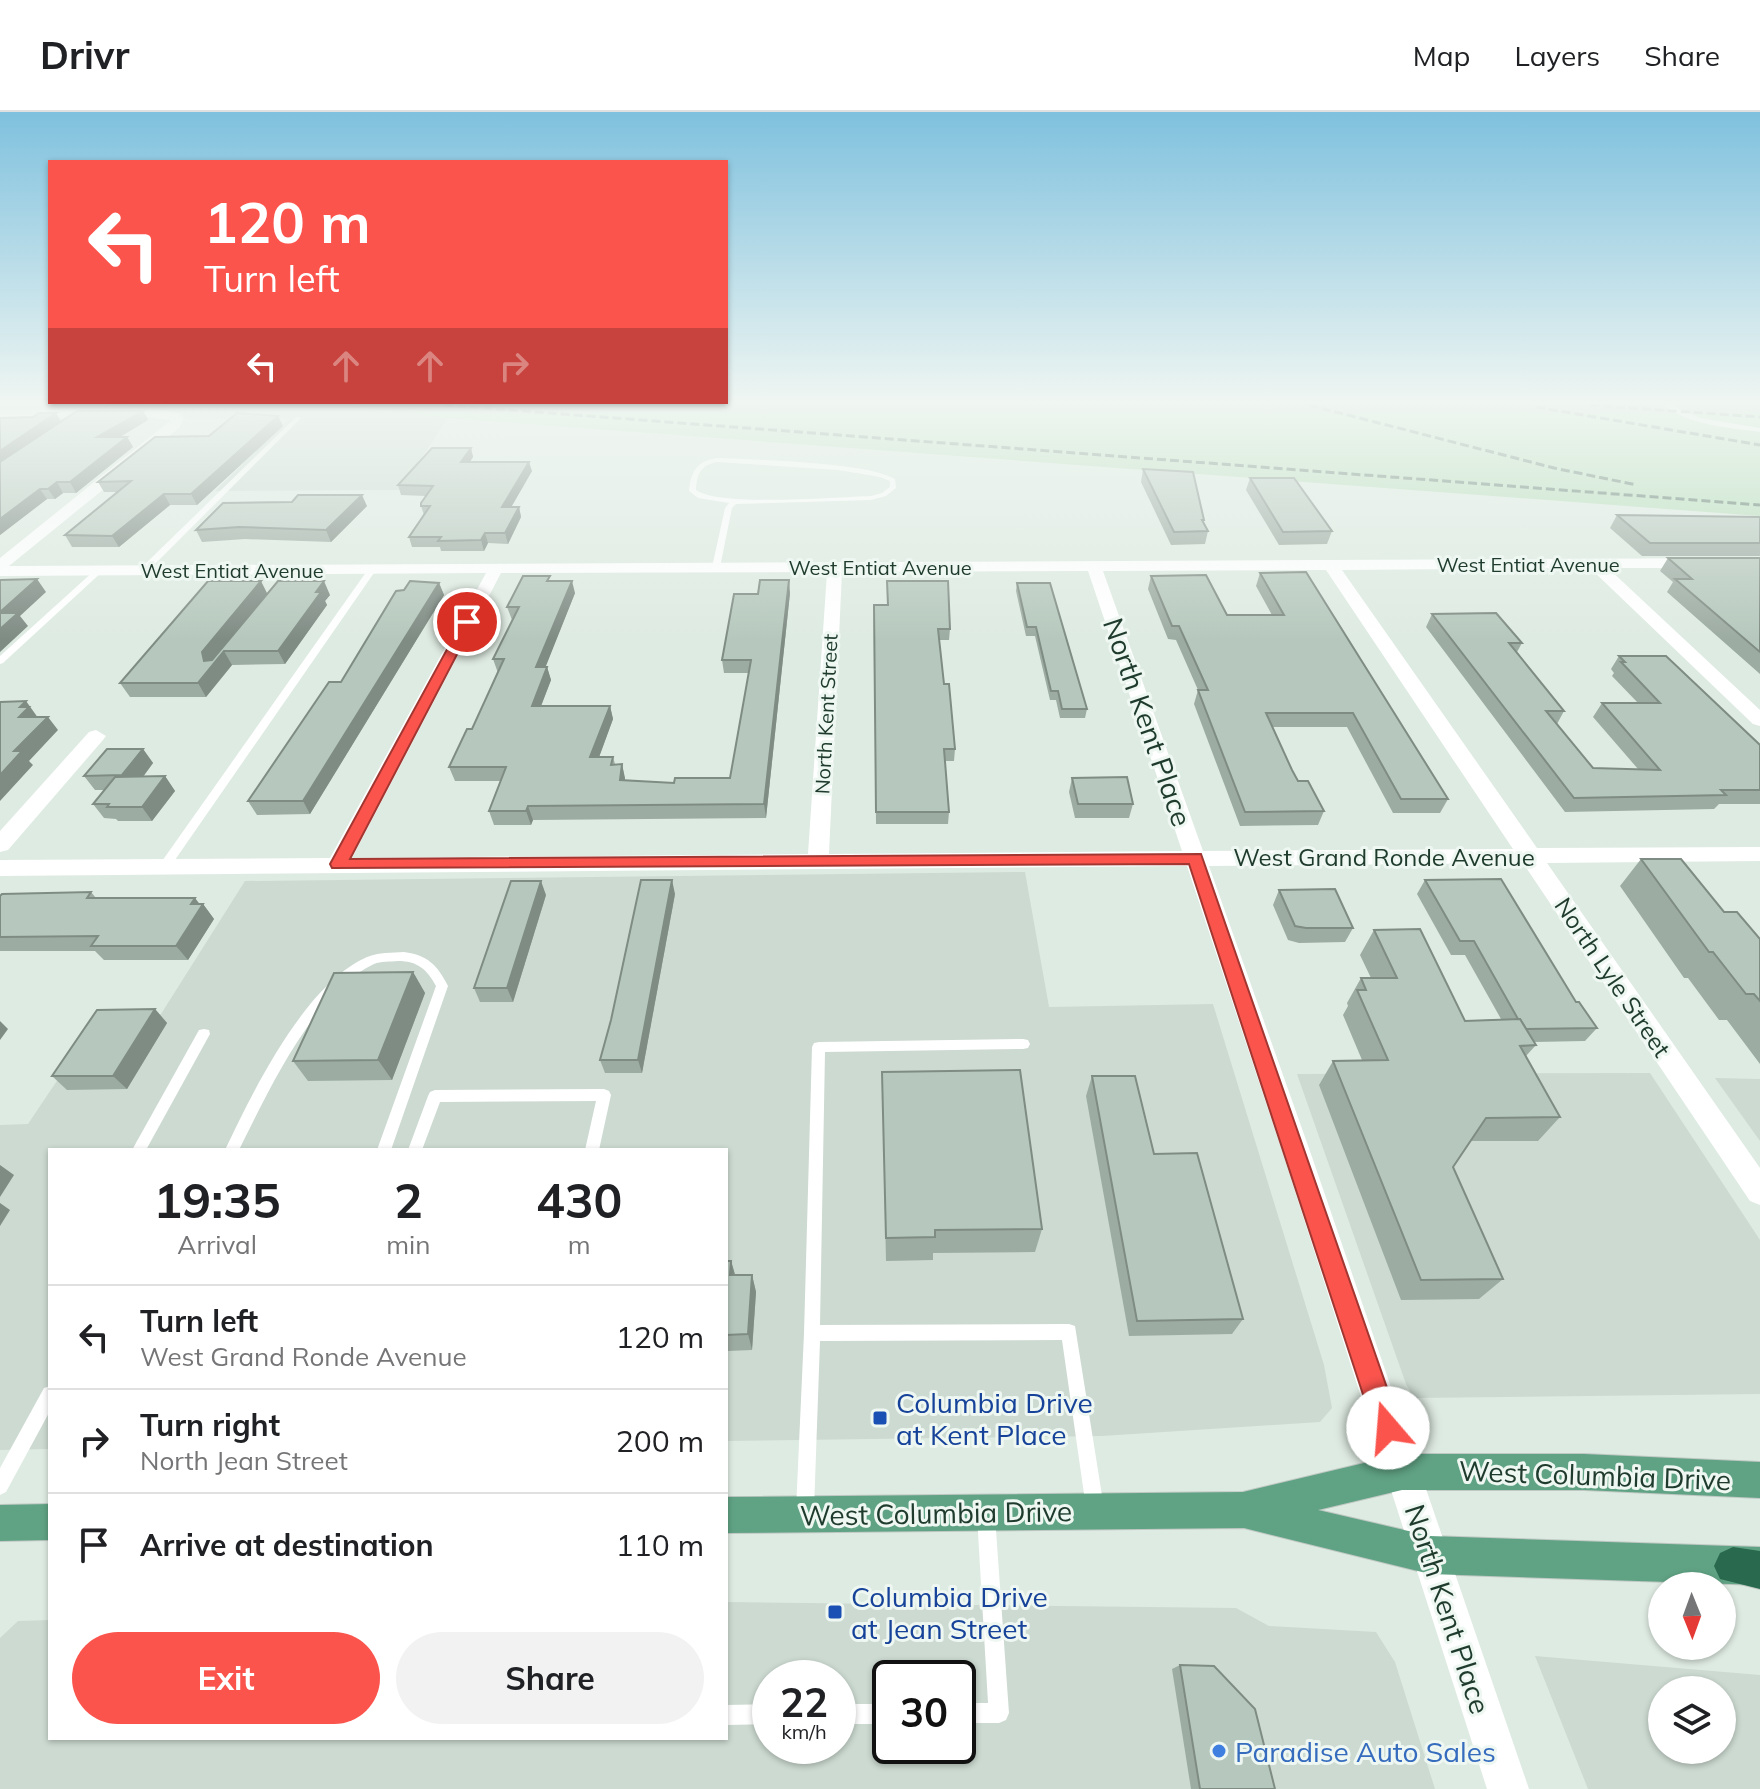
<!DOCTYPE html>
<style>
body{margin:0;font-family:Mulish,sans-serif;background:#f2f2f2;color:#202124;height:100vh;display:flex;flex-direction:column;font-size:30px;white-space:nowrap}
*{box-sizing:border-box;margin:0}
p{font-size:26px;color:#757577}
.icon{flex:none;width:44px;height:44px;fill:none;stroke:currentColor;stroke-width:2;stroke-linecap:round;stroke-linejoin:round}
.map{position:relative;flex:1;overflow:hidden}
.drawer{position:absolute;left:48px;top:1036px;width:680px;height:592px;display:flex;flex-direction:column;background:#fff;border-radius:0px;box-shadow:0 2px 6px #0004}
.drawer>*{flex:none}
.banner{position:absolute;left:48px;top:48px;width:680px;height:244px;border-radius:0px;box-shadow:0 2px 6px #0004;background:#fa544d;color:#fff;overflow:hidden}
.needle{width:52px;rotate:179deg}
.fabs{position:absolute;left:1648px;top:1460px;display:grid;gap:16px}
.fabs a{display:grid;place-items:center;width:88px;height:88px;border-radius:50%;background:#fff;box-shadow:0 2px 6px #0004;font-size:40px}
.speed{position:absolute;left:752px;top:1548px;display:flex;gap:16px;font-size:40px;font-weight:700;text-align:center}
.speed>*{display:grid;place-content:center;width:104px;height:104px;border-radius:50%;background:#fff;box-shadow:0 2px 6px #0004;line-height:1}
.speed small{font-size:20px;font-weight:400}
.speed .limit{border:4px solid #111;border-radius:12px;background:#fff;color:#111}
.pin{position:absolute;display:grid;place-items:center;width:68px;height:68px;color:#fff;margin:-34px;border:4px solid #fff;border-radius:50%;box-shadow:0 2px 8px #0007}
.me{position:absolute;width:88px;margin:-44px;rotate:342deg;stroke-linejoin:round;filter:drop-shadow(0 0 6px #0008)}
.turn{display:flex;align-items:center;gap:28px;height:168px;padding:0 24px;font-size:36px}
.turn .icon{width:104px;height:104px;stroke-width:2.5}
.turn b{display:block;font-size:56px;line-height:68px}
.lanes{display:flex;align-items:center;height:76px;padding:0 24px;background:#0003;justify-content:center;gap:40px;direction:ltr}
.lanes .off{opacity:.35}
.eta{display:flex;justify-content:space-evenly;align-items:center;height:136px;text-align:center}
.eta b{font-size:48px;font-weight:700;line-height:56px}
.button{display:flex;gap:16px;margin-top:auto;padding:16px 24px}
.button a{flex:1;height:92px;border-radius:48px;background:#fa544d;color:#fff;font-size:32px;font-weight:700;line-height:92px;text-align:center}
.button a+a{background:#f2f2f2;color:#202124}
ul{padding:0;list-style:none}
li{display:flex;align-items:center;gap:24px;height:104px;padding:0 24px;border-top:2px solid #e0e0e0}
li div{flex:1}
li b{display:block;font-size:30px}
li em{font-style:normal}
header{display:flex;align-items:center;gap:48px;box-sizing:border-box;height:112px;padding:0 40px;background:#fff;border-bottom:2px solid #e0e0e0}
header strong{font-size:38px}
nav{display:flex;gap:44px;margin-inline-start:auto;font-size:28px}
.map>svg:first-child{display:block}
</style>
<header>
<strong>Drivr</strong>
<nav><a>Map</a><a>Layers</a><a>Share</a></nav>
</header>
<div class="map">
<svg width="1760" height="1677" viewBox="0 0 1760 1677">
<rect width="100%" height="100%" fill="#deebe2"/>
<!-- built -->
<g fill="#ccdad1" fill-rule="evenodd">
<path d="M0,293H342L448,306L400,378L215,379L289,307H187L181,302L164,298H0Z"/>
<path d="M1025,760L1049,895L1213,892L1324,1253L1332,1296L1320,1310L1102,1324L726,1329V1038H50V1337L0,1338V1013L28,1012L101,903L161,902L245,769Z"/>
<path d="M1650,961L1760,1128V1282L1414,1286L1406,1272L1297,962Z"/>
<path d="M1715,966L1760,967V1029Z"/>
<path d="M726,1490L1236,1496L1269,1514L1376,1520L1395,1550L1435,1677H0V1526L18,1509L50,1508V1626H726ZM770,1566H838V1634H770ZM890,1566H958V1634H890Z"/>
<path d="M1535,1544L1760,1563V1677H1588ZM1722,1578V1638H1662V1578Z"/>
</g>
<!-- green -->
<path fill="#b5ddb8" d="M342,293H1760V404L448,306Z"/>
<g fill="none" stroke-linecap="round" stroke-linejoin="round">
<defs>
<g id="primary">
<path d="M1402,1342H1584L1760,1350V1386L1584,1378H1402L1318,1398L1430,1424L1760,1435V1473L1430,1462L1244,1416L726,1421V1385L1243,1380Z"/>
<path d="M50,1392V1428L0,1429V1393Z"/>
</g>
<path id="highway" d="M1733,1435L1760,1439V1477L1720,1467L1714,1454L1720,1441Z"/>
</defs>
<!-- primary casing -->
<use href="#primary" stroke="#c0c8c4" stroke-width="2"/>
<!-- highway casing -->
<use href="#highway" stroke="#c0c8c4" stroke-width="2"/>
<!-- lane -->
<g fill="#fff" fill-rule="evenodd">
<path d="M1663,293H1671L1700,306L1760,316V320C1727,315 1691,314 1663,293Z"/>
<path d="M296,305L301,306L146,461H140V457Z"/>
<path d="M717,346C752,347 787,349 823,352C847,355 873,356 895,367L896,376L886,384L871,388L736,392L732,396L720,455L716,457L712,455L725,396L729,391L698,386L689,379C691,359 697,349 717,346ZM717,350L838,358L880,365L890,369V375L882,381L871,384C837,385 718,395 696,378C697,363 700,353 717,350Z"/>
<path d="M369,456L376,458L168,758H160L158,755L160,752Z"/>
<path d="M96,457L103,459L3,551L0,552V544Z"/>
<path d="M404,840C428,843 438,854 448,874L391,1038H377L436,874C427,857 417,849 398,849C390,850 381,849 374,852C314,879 267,982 239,1038H225C253,979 305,872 367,845C379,840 392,841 404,840Z"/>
<path d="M204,917L209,918L210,922L146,1038H132L199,918Z"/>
<path d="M1023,927L1028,928L1030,932L1028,936L1023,937L825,940L820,1213L1069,1212L1075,1214L1104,1396L1101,1402L1095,1405L1089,1402L1086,1396L1062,1228L820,1229L814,1398L811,1404L805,1407L799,1404L796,1398L804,1221L812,935L814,931L819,930Z"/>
<path d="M604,977L609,979L611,983L599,1038H585L596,989L440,990L422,1038H408L428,984L430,980L435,978Z"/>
<path d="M50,1274V1299L6,1380L0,1383V1356L44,1276Z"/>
<path d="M986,1395L992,1398L995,1404L1009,1601L1006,1608L999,1611H958V1591H988L977,1404L980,1398Z"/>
<path d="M770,1592V1612L726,1613V1593Z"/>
<rect x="838" y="1592" width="52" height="20"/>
</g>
<!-- street -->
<g fill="#fff" fill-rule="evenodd">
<path d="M146,297L179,301L183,308L179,316L9,454L1760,446V456H1608L1760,598V614L1753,612L1590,456L1342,458L1537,736L1760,735V749L1547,751L1760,1056V1093L1750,1089L1523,751L1209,754L1312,1045L1529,1677H1487L1284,1045L1187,754L0,764V748L330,746L486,461L0,464V446L171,308L146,305L0,306V298ZM1326,458L1513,737L1203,739L1103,459ZM1088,459L1182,739L829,742L842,460ZM827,460L808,742L352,746L501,461Z"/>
<path d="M96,618L106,624L103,628L8,738L0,740V719L89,620Z"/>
</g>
<!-- primary -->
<use href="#primary" fill="#60a384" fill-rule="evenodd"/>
<!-- highway -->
<use href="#highway" fill="#29694e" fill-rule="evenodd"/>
<!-- rail -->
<g stroke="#587768" stroke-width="3" stroke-dasharray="9 4" stroke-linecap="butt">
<path d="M444,293L1760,393"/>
<path d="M1309,293L1554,356L1637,373"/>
<path d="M1590,293L1760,305"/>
<path d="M1536,295L1760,333"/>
</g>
</g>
<!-- wall -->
<g fill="#9daca3">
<path d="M99,293H169L165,296Z"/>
<path d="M143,299L148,308L120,325H127L133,335L76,381H63L55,387H47L0,423V306L61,309Z"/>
<path d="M278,304L283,314L197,393H170L119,435H72L65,423L117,380H104L98,370L209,324Z"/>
<path d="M471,336L473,345L470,350L532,359L511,395H519L521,405L508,432L488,431L484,439H441L440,435H412L409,425L424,403L421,394L426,384L401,383L398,373Z"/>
<path d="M1143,357L1204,408L1203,411L1208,419L1205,432L1171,433L1141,370Z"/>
<path d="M1250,366L1332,419L1327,432L1279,433L1246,378Z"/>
<path d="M367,394L331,430L245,427L202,430L196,418Z"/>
<path d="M1617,403L1760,405V444H1642L1610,416Z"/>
<path d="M1668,446H1760V562L1667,480L1673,470L1660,459Z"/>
<path d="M1260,461L1448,687L1440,701H1393L1347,615H1272L1292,658L1298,669L1324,699L1318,713L1240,714L1194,592L1198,578L1176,528L1168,527L1148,477L1151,464L1227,503H1272L1256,474Z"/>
<path d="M551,469L575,481L545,555H547L551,568L541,594H610L613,607L599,645H613L615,652H622L625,669L674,671L730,666L749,561H724L722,548L790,481L766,706L533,708L531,713H494L489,699L501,669H455L449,655L472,617L498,561L493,547L512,508L507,495Z"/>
<path d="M439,471L444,483L310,702L257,703L248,689L341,570L404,478Z"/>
<path d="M1017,471L1087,597L1085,606H1060L1056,588H1050L1035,524H1026L1016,479Z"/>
<path d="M267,482L330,483L325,489L327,493L285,552L232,553L206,585H130L120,571Z"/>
<path d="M874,493L950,517L949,528H939L944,572L955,637L954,649H945L949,700L948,712H876Z"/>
<path d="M1432,502L1522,531L1517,540L1564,599L1557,612L1593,656L1638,657L1593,605L1602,591H1638L1612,564L1614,561L1611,557L1619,544L1760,633V692H1719L1714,697L1565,700L1426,515Z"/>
<path d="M143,637L153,651L143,665L165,664L175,679L152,709H118L116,707L104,706L93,692L105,678H95L84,664Z"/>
<path d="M1072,666L1133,692L1129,706H1075L1069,680Z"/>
<path d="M1641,747L1724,800L1760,827V952L1727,908H1719L1688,866H1684L1620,774Z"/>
<path d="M1425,768L1576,890L1597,916L1585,929L1534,930L1536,933L1526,944L1560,1005L1538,1029H1470L1453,1055L1503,1167L1479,1187L1401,1188L1319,973L1333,949L1362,948L1343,903L1348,894L1347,891L1361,866H1371L1360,843L1374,818L1465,909L1501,907L1465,843H1451L1417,782Z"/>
<path d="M1279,778L1353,816L1345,830L1299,831L1288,828L1273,793Z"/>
<path d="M91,780L96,786L203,792L214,807L188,848H104L95,839H0V784Z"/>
<path d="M675,782L642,961H605L600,948Z"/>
<path d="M546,783L513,890H480L474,876Z"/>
<path d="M413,860L425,881L392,968L308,969L293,949Z"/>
<path d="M155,897L167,911L127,977L67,978L52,964Z"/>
<path d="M882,960L1042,1117L1035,1140L933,1141V1148L886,1149Z"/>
<path d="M1092,964L1154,1042L1243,1207L1232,1222L1129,1224L1086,984Z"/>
<path d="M726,1149H731L735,1163H752L756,1180L752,1238L728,1239L726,1256Z"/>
<path d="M1180,1553L1275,1677H1191L1172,1557Z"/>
</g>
<!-- shaded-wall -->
<g fill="#7f8c84">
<path d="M143,299L148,308L103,335L97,325Z"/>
<path d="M56,301L62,311L0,353V339Z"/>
<path d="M278,304L283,314L197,393L191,382Z"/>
<path d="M127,325L133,335L76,381L70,370Z"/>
<path d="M471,336L473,345L464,359L461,350Z"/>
<path d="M529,350L532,359L505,406L502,395Z"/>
<path d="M57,370L63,381L55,387L48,377Z"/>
<path d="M40,377L47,387L0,423V407Z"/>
<path d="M164,382L170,393L119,435L112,424Z"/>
<path d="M362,383L367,394L331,430L326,418Z"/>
<path d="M519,395L521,405L508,432L505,421Z"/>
<path d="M485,421L488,431L484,439L481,428Z"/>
<path d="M37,467L46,480L20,504L28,514L0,540V500Z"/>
<path d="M789,468L790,481L766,706L764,692Z"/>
<path d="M261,469L268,483L224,539L232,553L206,585L198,571L204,549L202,540Z"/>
<path d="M324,469L330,483L325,489L327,493L285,552L278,539Z"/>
<path d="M572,469L575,481L540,569L536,555Z"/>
<path d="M439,471L444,483L310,702L303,689Z"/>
<path d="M547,555L551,568L536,607L532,594Z"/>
<path d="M26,589L36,603L39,608L19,605L20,595Z"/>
<path d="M610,594L613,607L594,659L590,645Z"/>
<path d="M48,605L58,618L29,649L33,653L0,689V663L14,639Z"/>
<path d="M143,637L153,651L133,678L122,663Z"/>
<path d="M622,652L625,666L624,682L620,668Z"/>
<path d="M165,664L175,679L152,709L142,695Z"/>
<path d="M528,694L533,708L531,713L526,699Z"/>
<path d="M672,768L675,782L642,961L638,948Z"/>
<path d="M541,769L546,783L513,890L507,876Z"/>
<path d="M195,786L202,795L203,792L214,807L188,848L176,834L191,792Z"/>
<path d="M413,860L425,881L392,968L378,948Z"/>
<path d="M155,897L167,911L127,977L113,964Z"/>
<path d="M0,909L8,917L0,928Z"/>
<path d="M0,1053L14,1063L0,1085Z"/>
<path d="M0,1091L10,1098L0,1114Z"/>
<path d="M731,1149L736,1166L730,1163Z"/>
<path d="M752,1163L756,1180L752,1238L748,1222Z"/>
<path d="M726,1233L728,1239L726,1256Z"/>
</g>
<!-- building -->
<g fill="#b6c8bd" stroke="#7f8c84" stroke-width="2">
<path d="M77,299H143L97,325H127L70,370H57L48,377H40L0,407V350Z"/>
<path d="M39,301H56L0,339V306L33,305Z"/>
<path d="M237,301L278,304L191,382H164L112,424L65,423L131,369L98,370L155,325L209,324Z"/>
<path d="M432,336H471L461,350H529L502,395H519L505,421H485L481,428L438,429L441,425H409L430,394H421V391L433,374L398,373Z"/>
<path d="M1143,357L1193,360L1204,408H1202L1208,419L1174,420Z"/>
<path d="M1250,366H1294L1332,419L1283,420Z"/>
<path d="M298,383H362L326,418L239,415L196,418L223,391L292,390Z"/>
<path d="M1617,403L1760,405V431H1650Z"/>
<path d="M1668,446H1760V540L1675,467H1692Z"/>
<path d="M1306,460L1448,687H1401L1353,601H1266L1292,658L1298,669H1308L1324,699L1245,700L1198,578H1208L1179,514H1172L1151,464L1206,463L1227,503H1284L1260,461Z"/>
<path d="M523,464H550L547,469H572L536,555H547L532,594H610L590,645H613L611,653L622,652L620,668L674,671L675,666H730L751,548H722L734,482H758L760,468H789L764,692L528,694L526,699H489L506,655H449L467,617H472L504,547H493L519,495H507Z"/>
<path d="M37,467L0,500V468Z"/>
<path d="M208,469H261L202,540L204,549L212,548L278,469H324L316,480H321L278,539H224L198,571H120Z"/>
<path d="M410,469L439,471L303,689H248L329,570H341L396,479L404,478Z"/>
<path d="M887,469H948L950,517H938L944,572H949L955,637H944L949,700H876L874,493H888Z"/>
<path d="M1017,471H1050L1087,597H1062L1058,579H1051L1036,515H1027Z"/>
<path d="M0,501H18L0,517Z"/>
<path d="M1496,501L1522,531H1509L1564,599H1546L1593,656L1660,658L1602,591H1660L1621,550H1625L1619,544H1666L1760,633V678H1721L1726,683L1574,686L1432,502Z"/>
<path d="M26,589L20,595H29L19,605H48L14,639H22L0,663V590Z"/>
<path d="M107,637H143L122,663L84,664Z"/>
<path d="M165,664L142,695H107L109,692H93L115,665Z"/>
<path d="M1127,665L1133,692H1078L1072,666Z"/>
<path d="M1641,747H1681L1724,800H1737L1760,827V889L1754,882H1746L1713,840H1709Z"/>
<path d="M1501,767L1576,890H1579L1597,916L1526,917L1520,907H1518L1474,829H1460L1425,768Z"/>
<path d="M641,768H672L638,948H600L611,908Z"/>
<path d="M511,769H541L507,876H474Z"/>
<path d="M1335,777L1353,816H1306L1295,814L1279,778Z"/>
<path d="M91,780L87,786H195L191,792H203L176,834H91L98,824L0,825V784L2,782Z"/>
<path d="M1420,817L1465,909L1520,907L1536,933L1520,934L1560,1005L1486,1006L1453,1055L1503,1167L1421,1168L1333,949L1388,948L1357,878H1366L1361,866H1397L1374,818Z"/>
<path d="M413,860L378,948L293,949L334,861Z"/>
<path d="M155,897L113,964H52L97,898Z"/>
<path d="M1020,958L1042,1117L935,1118V1125L886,1126L882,960Z"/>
<path d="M1092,964H1135L1154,1042L1197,1041L1243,1207L1137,1209Z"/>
<path d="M726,1149H731L730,1163H752L748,1222L726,1223Z"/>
<path d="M1180,1553L1214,1554L1255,1597L1275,1677H1200Z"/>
</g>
<!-- sky -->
<linearGradient id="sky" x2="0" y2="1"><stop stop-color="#7fc1de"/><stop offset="0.55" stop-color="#f0f6f2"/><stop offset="1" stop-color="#f0f6f2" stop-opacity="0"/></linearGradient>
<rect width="1760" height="528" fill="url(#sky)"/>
<!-- route -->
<path fill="#fa544d" stroke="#a23732" stroke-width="2" d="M463,508L474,510L350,747L1201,742L1401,1316L1397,1325L1388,1329L1378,1325L1374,1316L1189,752L332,756L330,752Z"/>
<!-- markers -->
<g fill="#1a4fb4" stroke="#eef7f1" stroke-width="3">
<rect x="872" y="1298" width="16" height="16" rx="4"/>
<rect x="827" y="1492" width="16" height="16" rx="4"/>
</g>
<circle fill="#3f7fe0" stroke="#eef7f1" stroke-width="3" cx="1219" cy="1639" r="8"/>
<g text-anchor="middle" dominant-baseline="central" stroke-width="6" stroke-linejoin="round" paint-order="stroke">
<!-- far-street labels -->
<g font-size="20" fill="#1e3b2d" stroke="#eef7f1">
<text x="1528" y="452">West Entiat Avenue</text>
<text x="880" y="455">West Entiat Avenue</text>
<text x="232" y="458">West Entiat Avenue</text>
<text transform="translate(826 602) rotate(-87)">North Kent Street</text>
</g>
<!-- street labels -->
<g font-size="24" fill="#1e3b2d" stroke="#eef7f1">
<text x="1384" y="745">West Grand Ronde Avenue</text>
<text transform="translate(1613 865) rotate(56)">North Lyle Street</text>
</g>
<!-- near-street labels -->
<g font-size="28" fill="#1e3b2d" stroke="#eef7f1">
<text transform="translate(1148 610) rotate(71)">North Kent Place</text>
<text transform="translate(1595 1363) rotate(2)">West Columbia Drive</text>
<text transform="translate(936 1401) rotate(-1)">West Columbia Drive</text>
<text transform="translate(1448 1497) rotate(72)">North Kent Place</text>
</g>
<!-- near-transit labels -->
<g font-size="28" fill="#164399" stroke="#eef7f1" text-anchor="start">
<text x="896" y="1290">Columbia Drive<tspan x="896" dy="32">at Kent Place</tspan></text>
<text x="851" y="1484">Columbia Drive<tspan x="851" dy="32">at Jean Street</tspan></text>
</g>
<!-- near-shop labels -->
<g font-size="28" fill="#366cbe" stroke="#eef7f1" text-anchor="start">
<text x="1235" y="1639">Paradise Auto Sales</text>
</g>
</g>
</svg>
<div class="fabs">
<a><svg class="needle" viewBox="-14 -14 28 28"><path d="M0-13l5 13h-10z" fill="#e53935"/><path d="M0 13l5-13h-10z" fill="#757577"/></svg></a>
<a><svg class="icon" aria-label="layers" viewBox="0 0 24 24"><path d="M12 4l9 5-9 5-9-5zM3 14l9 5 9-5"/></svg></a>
</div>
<div class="speed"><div>22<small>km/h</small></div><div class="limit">30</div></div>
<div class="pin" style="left:467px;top:510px;background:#d93025"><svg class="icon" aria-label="arrive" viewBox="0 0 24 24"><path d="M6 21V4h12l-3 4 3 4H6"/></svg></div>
<svg class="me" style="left:1388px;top:1316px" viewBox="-20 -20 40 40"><circle r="19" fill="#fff"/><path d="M0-13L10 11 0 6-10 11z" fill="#fa544d"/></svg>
<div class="banner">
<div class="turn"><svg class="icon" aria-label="left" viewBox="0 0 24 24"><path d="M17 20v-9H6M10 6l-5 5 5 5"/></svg><div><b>120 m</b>Turn left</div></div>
<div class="lanes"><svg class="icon" aria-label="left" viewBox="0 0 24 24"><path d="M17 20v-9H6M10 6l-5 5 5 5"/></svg><svg class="icon off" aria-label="ahead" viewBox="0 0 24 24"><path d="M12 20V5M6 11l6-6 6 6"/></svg><svg class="icon off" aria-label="ahead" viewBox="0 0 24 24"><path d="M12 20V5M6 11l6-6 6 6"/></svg><svg class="icon off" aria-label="right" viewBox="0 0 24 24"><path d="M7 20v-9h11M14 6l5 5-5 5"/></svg></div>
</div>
<section class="drawer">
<div class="eta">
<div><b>19:35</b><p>Arrival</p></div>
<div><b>2</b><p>min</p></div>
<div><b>430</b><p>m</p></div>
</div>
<ul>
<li><svg class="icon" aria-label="left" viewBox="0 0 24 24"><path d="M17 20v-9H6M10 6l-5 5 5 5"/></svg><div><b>Turn left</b><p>West Grand Ronde Avenue</p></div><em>120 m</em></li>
<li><svg class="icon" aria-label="right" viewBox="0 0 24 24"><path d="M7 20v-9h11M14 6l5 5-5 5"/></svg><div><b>Turn right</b><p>North Jean Street</p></div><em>200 m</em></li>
<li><svg class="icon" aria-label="arrive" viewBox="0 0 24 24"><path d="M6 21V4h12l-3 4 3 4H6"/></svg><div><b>Arrive at destination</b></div><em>110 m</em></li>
</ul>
<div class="button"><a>Exit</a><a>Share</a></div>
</section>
</div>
